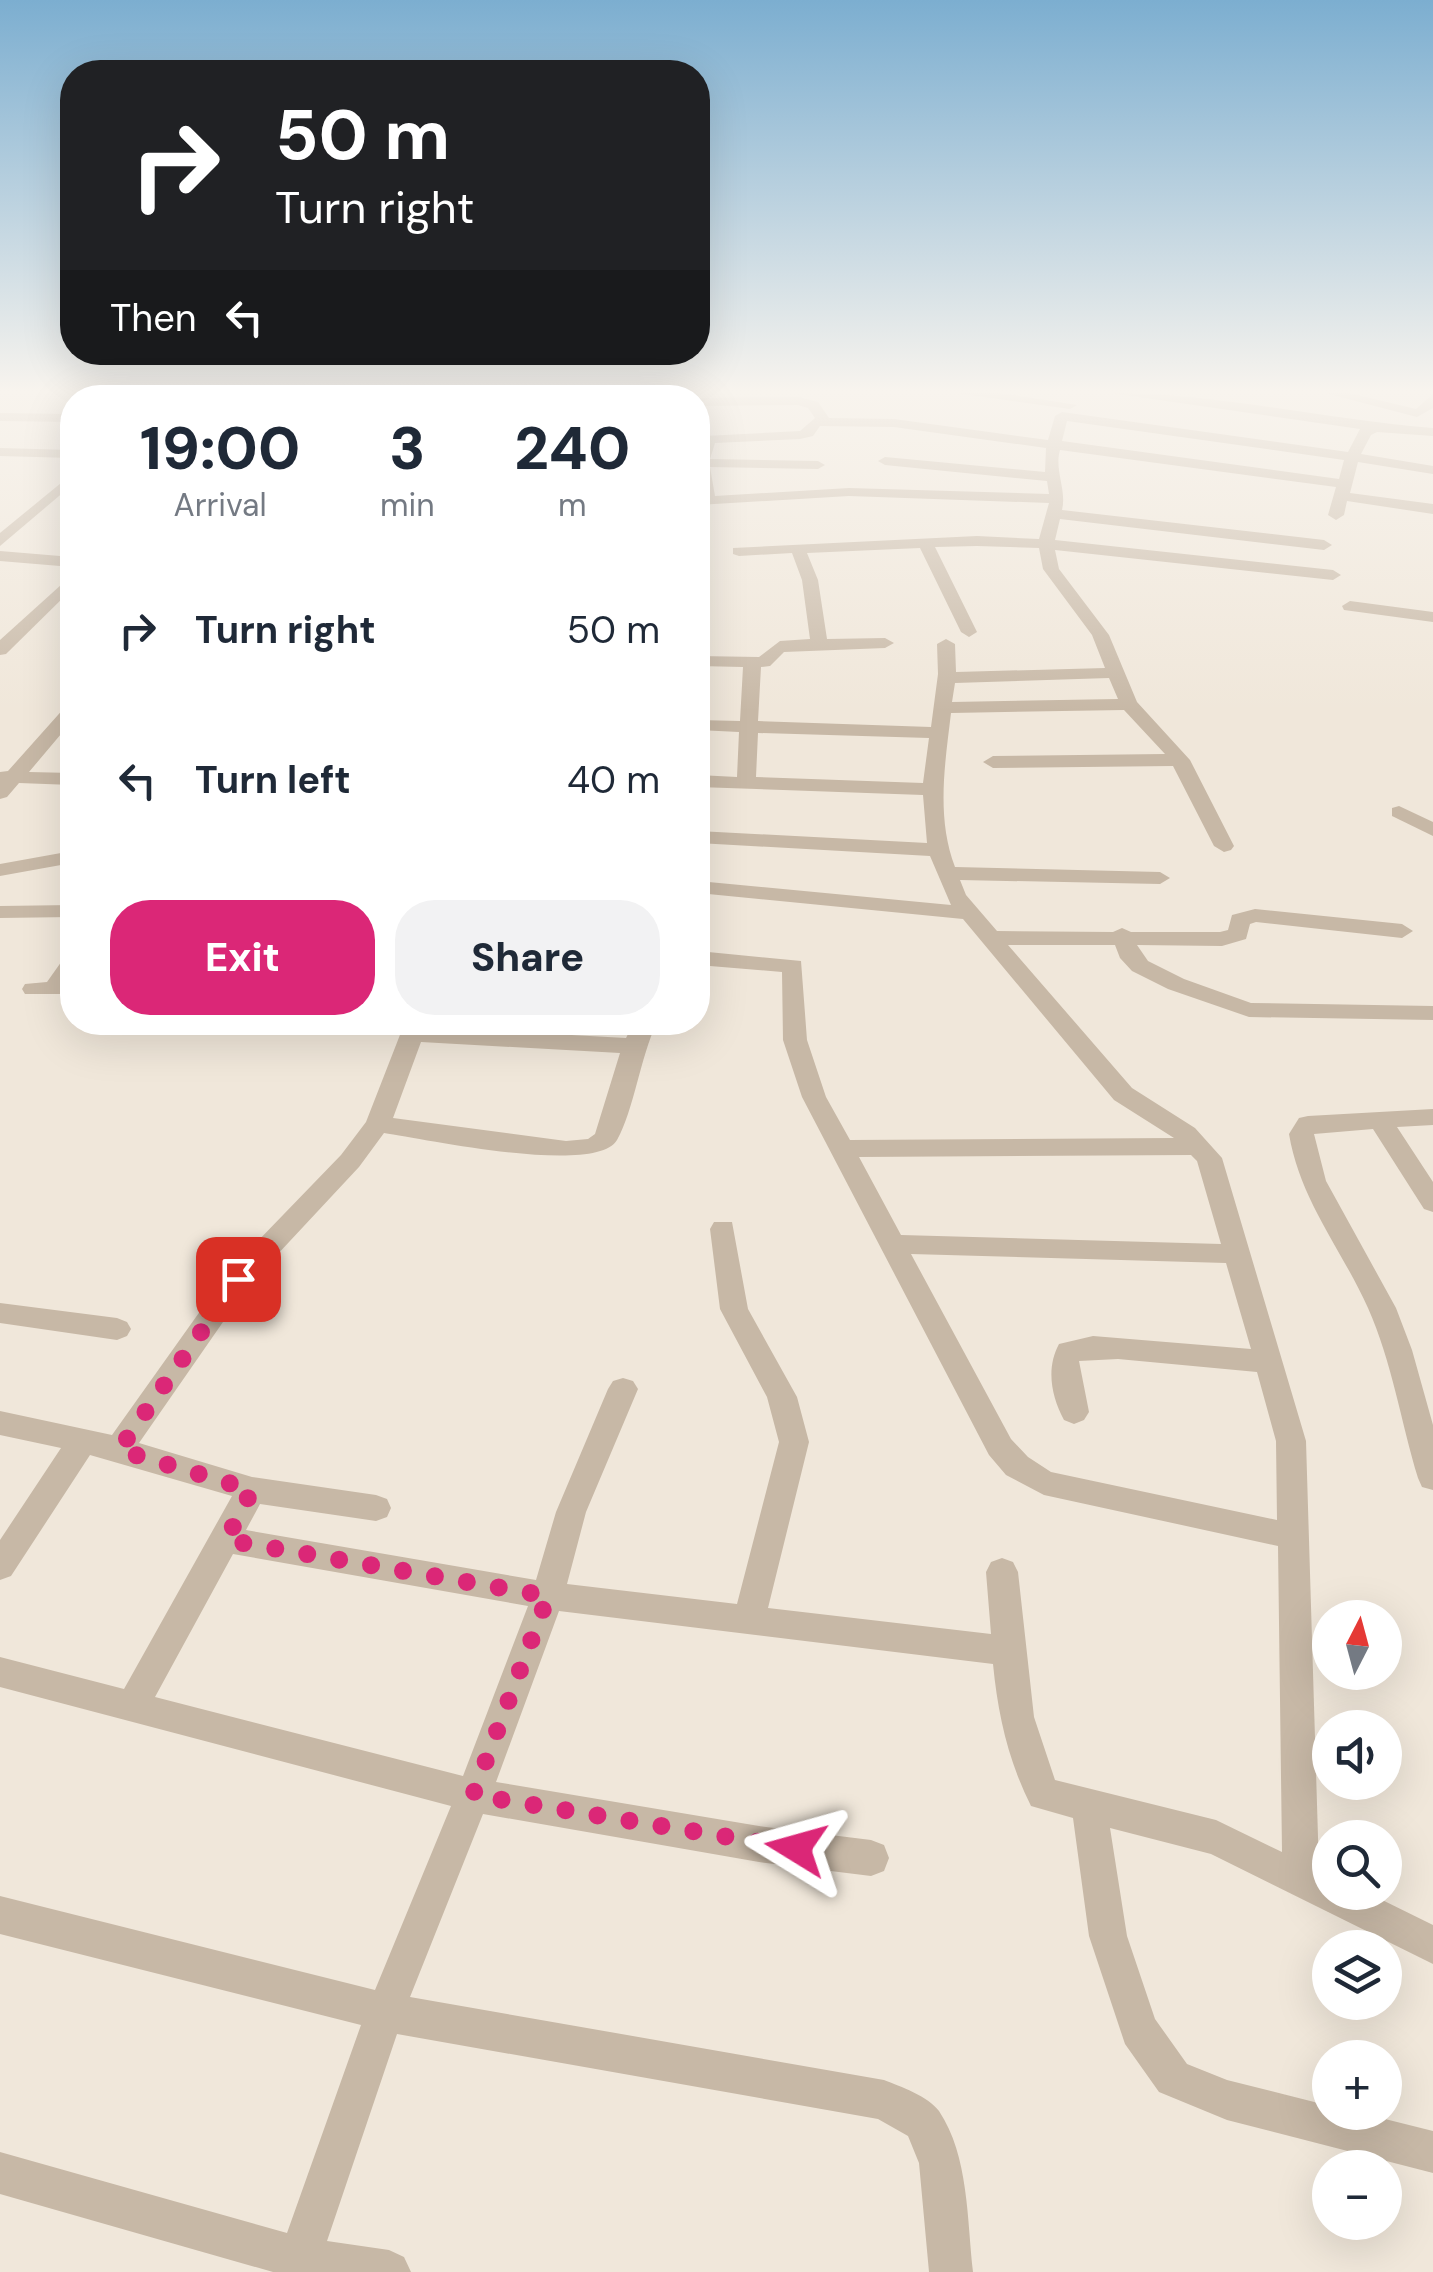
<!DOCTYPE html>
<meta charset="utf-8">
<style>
body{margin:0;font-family:"DM Sans",sans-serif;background:#f2f2f3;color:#1f2937;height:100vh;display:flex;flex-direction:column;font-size:38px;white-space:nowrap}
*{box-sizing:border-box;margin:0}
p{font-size:32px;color:#747a83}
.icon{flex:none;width:55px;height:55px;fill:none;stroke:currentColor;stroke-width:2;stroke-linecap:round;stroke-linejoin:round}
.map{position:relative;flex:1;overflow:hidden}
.drawer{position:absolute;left:60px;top:385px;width:650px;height:650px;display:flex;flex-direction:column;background:#fff;border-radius:40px;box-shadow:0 10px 40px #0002}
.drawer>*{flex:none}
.guide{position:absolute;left:60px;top:60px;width:650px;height:305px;border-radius:40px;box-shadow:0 10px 40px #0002;background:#202124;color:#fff;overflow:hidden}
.needle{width:65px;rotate:6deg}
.controls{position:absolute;left:1312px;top:1600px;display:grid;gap:20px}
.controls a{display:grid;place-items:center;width:90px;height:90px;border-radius:50%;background:#fff;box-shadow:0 10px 40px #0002;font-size:50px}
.pin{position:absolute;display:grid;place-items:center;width:85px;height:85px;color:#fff;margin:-42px;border-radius:20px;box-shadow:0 5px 15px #0006}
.me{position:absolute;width:110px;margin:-55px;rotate:278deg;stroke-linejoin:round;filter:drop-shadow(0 0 8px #0008)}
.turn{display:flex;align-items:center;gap:35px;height:210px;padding:0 50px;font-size:45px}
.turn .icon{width:130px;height:130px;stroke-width:2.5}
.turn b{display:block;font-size:70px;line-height:85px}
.then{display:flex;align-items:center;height:95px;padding:0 50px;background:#0003;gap:20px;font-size:38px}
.eta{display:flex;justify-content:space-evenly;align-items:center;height:170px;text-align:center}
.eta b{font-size:60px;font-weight:800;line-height:70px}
.primary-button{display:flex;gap:20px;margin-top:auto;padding:20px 50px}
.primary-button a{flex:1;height:115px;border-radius:40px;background:#db2777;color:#fff;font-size:40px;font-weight:800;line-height:115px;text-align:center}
.primary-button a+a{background:#f2f2f3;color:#1f2937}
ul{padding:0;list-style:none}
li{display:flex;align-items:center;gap:30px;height:150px;padding:0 50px}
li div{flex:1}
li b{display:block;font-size:38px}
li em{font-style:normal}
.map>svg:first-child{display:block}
</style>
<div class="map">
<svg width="1433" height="2272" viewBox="0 0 1433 2272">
<rect width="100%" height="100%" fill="#f0e7da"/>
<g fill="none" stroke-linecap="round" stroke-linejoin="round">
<!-- minor -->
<g fill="#c7b8a6" fill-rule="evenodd">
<path d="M140,393H154L152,398H139Z"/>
<path d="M956,393H999L1077,405L1070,409Z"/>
<path d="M1111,393C1220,393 1326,420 1433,428V436L1377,432L1371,435L1361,454L1433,466V474L1358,462L1350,493L1433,504V514L1347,501L1344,515L1336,520L1328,515L1336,487L1060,450C1054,470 1067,490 1062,510L1324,540L1332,545L1324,550L1060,519L1055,540L1333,570L1341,575L1333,580L1055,550L1059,569L1109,635L1137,702L1190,760L1234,846L1231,850L1224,852L1214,846L1173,766L993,768L983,762L993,756L1165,754L1124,710L951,713C945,764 936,817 955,867L1160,872L1170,878L1160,884L960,880L966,895L997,931L1113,932L1122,928L1131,932H1220L1228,930L1232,915L1255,909L1402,924L1413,931L1402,938L1256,922L1250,924L1246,939L1222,946L1137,945L1148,961L1184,979L1251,1003L1433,1006V1020L1249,1017L1168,989L1132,971L1120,958L1115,945H1008L1132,1088L1195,1128L1222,1158L1306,1441L1319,1870L1330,1875V1892H1366L1433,1925V1964L1211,1854L1110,1828L1127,1936L1155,2019L1187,2064L1227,2080L1330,2106V2112H1357L1433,2131V2173L1227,2120L1159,2092L1125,2044L1089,1936L1073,1818L1031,1806C1008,1760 998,1715 993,1664L559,1611L496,1782L759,1826L871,1840L884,1845L889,1858L884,1871L871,1876L759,1862L483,1814L410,1997L884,2080C900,2086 929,2097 939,2111C969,2156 967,2220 973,2272H929L919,2163L908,2136L878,2119L397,2034L327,2241L389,2250L404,2257L411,2272H273L0,2194V2152L287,2233L361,2025L0,1934V1896L375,1990L451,1806L0,1687V1657L124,1689L232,1496L90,1455L11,1576L0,1580V1540L61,1448L0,1435V1411L112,1435L228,1272L341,1155L366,1122L405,1022H428L427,1027L626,1038L634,1022H657C640,1058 634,1110 617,1140C596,1176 425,1139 384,1133L359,1167L248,1286L139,1443L252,1477L376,1495L387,1499L391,1508L387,1517L376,1521L260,1504L246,1530L536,1580L556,1512L608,1389L613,1381L623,1378L633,1381L638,1389L586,1512L567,1584L737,1604L779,1442L767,1397L720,1309L710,1229L714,1222H732L748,1309L797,1397L809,1442L768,1608L991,1634L986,1572L991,1562L1002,1558L1013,1562L1018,1572L1034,1717L1055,1780L1216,1820L1282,1852L1278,1546L1044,1495L1006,1475L989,1455L802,1097L783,1040L782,972L698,965V951L801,961L807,1040L826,1097L850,1140L1174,1138L1114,1100L963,919L698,893V881L951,905L930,856L698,843V831L927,843L923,795L698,787V775L737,777L739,732L698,730V720L740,721L743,667L698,666V656L759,657L780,641L810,639L802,580L792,553L739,556L733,554V548L977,536L1039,539L1049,503L849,496L698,505V454L704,436L800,431L815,418L808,408L798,405L698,406V398L799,397L818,402L829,418L894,419L1048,440L1055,416L1062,412L1348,452L1360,429ZM1067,421L1344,460L1339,479L1062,441ZM820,426L894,427L1046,448L1045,472L885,457L878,461L885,465L1047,481L1049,494L849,488L715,496L710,467L818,469L825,465L818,461L710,459L715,443L800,439L813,436ZM977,546L1039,548L1043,569L1092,635L1105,668L956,672L955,644L946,639L937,644L938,674L931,727L758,721L761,667L770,666L784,652L885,648L894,643L885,638L827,639L818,580L807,553L920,548L961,632L969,637L977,632L935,547ZM1109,678L1118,699L952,702L955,683ZM758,733L929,738L923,783L756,777ZM421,1042L620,1053L595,1134L588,1139L566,1141L393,1118ZM1191,1155L1197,1161L1221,1244L901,1235L859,1157ZM911,1254L1226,1263L1251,1349L1093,1336L1059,1344C1046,1368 1051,1396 1064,1420L1074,1424L1084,1420L1089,1412L1079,1361L1118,1359L1257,1372L1276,1441L1277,1520L1051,1472L1028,1457L1011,1439ZM233,1554L528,1606L463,1776L155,1697Z"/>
<path d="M1325,393H1349L1416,409L1433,394V408L1417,417Z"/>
<path d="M0,413L72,414V422L0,421Z"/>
<path d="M0,448L72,450V458L0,456Z"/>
<path d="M72,474V485L0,546V533Z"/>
<path d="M0,551L72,557V567L0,561Z"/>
<path d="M72,575V589L6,654L0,655V640Z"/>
<path d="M1350,601L1433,612V622L1344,610L1342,606Z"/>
<path d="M72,705V721L29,772L72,773V785L19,783L7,797L0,799V772L8,771L66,706Z"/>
<path d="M1399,806L1433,822V836L1392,816V808Z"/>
<path d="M72,851V863L0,876V864Z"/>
<path d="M72,905V917L0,918V906Z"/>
<path d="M72,956V979L62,994H25L22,989L25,984L47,982L64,958Z"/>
<path d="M1433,1109V1125L1397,1127L1433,1182V1212L1424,1209L1373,1129L1314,1134L1326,1181L1396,1308L1412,1350L1433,1425V1490L1422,1487L1418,1478C1401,1422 1392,1362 1368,1308C1341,1248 1300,1200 1289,1134L1299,1118L1308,1116Z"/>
<path d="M0,1303L117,1318L127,1322L131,1329L127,1336L117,1340L0,1323Z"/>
</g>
</g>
<!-- sky -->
<linearGradient id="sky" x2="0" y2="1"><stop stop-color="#7caed0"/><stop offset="0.55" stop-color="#f8f4ee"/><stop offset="1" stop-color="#f8f4ee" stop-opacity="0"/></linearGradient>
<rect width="1433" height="711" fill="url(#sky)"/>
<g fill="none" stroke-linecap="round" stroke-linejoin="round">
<!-- route -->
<path stroke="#db2777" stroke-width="18" stroke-dasharray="0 32.4" d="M238,1279L119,1450L252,1490L226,1540L548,1596L473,1795L796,1848"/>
</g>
</svg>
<div class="controls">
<a><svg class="needle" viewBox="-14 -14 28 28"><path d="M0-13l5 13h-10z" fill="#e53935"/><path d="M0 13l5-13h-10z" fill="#747a83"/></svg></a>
<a><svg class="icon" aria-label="sound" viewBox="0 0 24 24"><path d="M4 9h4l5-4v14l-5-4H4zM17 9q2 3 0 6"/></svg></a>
<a><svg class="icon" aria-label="search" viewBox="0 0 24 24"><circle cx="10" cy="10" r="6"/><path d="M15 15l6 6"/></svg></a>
<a><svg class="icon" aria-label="layers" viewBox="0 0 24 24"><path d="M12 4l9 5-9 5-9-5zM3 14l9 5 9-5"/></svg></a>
<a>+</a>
<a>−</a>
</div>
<div class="pin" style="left:238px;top:1279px;background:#d93025"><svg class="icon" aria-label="arrive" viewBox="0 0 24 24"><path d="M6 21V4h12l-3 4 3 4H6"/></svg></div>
<svg class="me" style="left:796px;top:1848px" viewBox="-20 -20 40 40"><path d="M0-17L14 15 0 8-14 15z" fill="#db2777" stroke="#fff" stroke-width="4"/></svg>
<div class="guide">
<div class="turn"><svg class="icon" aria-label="right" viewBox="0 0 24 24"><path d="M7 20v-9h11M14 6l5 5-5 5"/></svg><div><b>50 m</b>Turn right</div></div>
<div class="then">Then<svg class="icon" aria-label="left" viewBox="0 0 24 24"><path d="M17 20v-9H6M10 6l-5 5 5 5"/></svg></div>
</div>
<section class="drawer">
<div class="eta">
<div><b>19:00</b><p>Arrival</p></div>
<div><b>3</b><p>min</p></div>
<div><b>240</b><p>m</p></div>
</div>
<ul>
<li><svg class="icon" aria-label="right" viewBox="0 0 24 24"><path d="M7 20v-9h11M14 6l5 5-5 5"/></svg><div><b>Turn right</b></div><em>50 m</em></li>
<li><svg class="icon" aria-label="left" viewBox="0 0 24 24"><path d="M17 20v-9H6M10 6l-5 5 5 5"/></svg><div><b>Turn left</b></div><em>40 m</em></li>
</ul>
<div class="primary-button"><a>Exit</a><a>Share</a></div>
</section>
</div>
